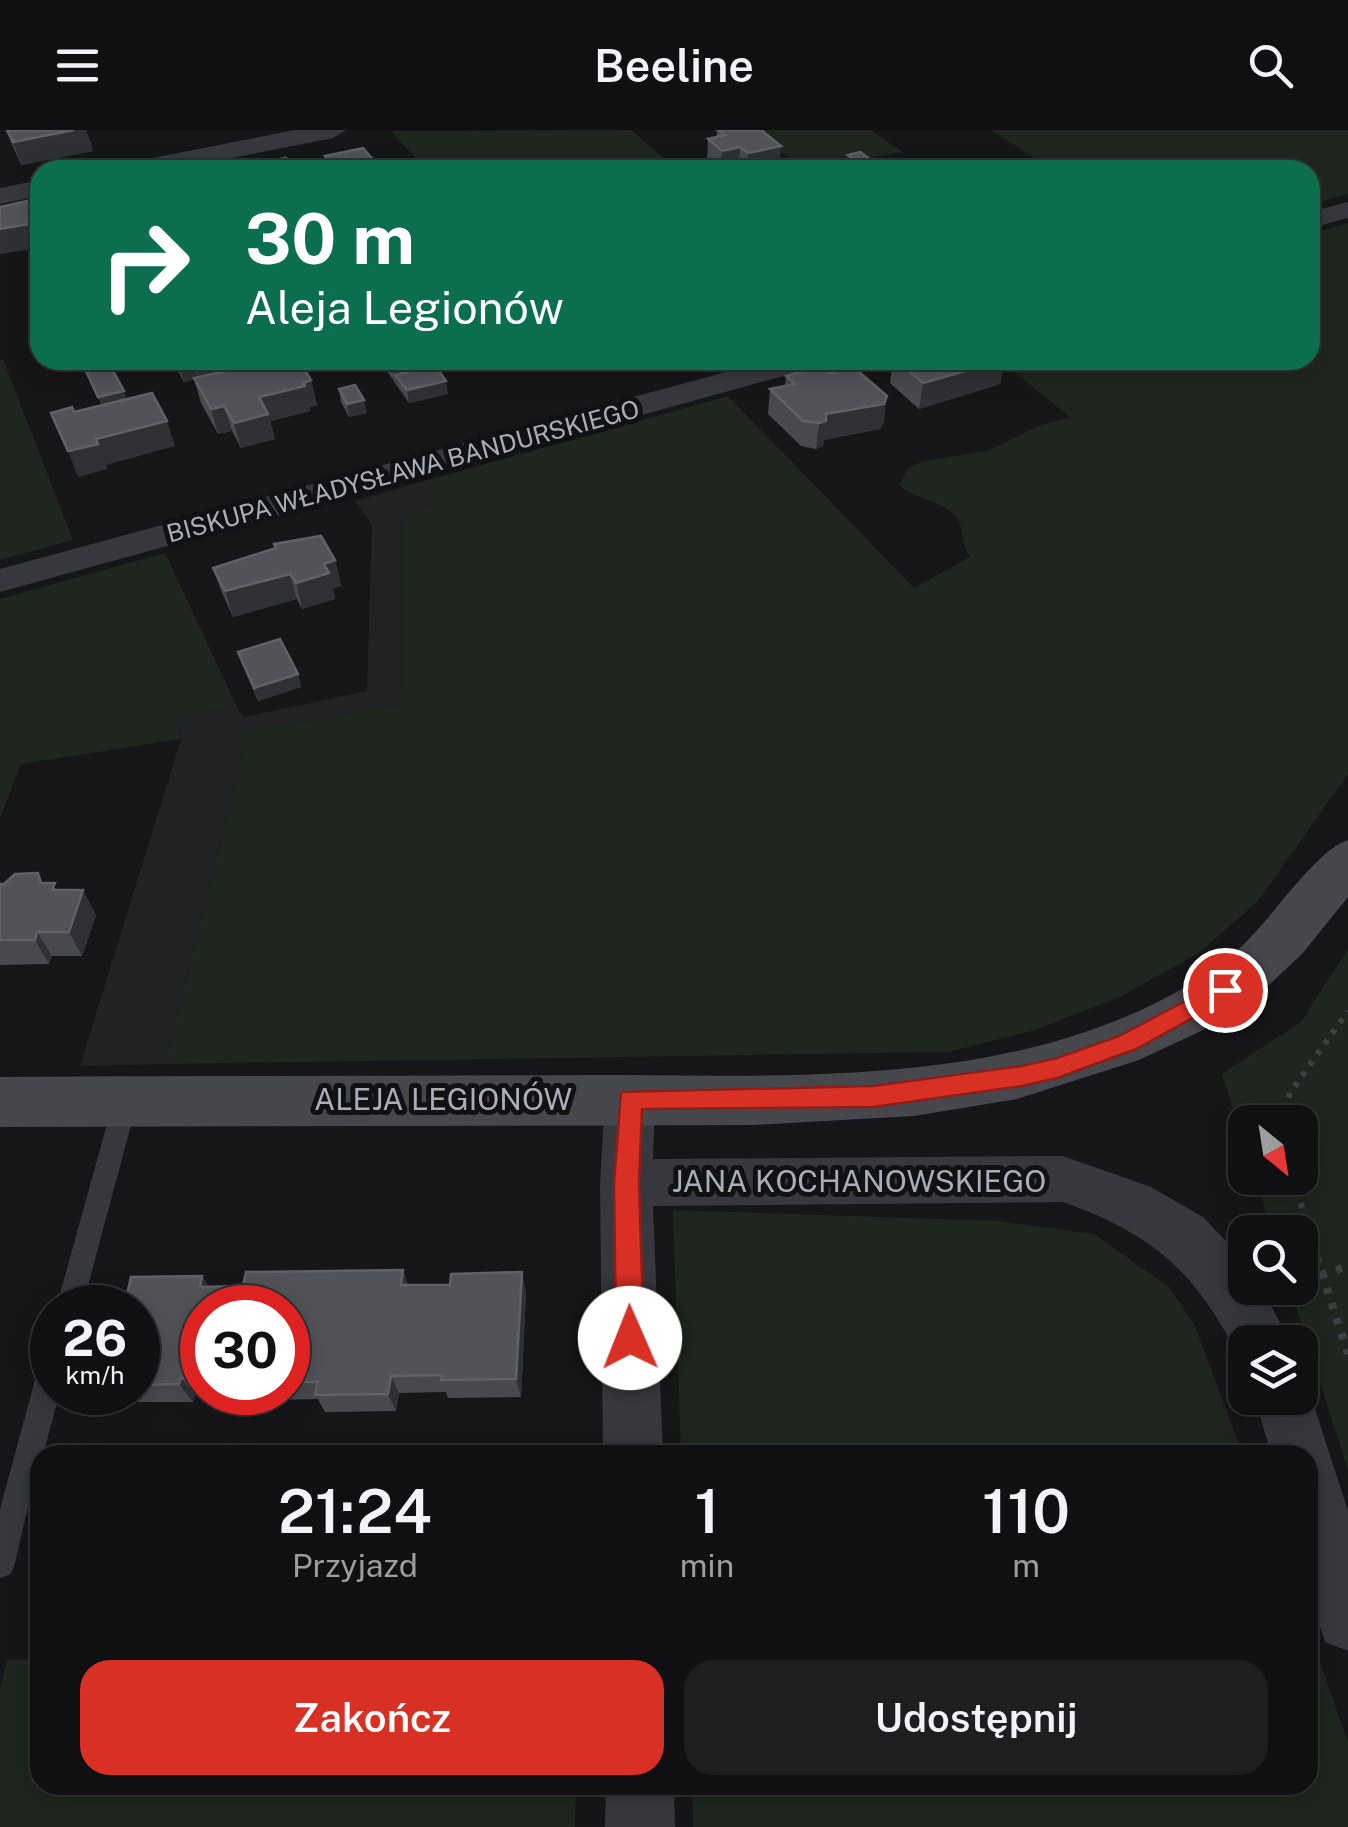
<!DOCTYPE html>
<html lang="pl">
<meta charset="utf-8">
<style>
body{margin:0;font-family:"Public Sans",sans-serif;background:#1e1e20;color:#f1f3f6;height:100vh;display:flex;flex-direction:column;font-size:38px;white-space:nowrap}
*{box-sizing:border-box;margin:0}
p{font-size:32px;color:#9c9d9f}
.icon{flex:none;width:55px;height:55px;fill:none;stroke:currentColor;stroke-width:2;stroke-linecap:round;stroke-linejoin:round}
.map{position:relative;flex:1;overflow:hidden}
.side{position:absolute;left:30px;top:1315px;width:1288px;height:350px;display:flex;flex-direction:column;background:#101012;border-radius:30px;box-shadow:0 5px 25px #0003,0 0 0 2px #303032}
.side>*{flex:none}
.top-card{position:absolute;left:30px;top:30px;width:1290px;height:210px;border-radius:30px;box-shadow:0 5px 25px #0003,0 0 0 2px #303032;background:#0b6e4f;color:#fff;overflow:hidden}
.needle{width:65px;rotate:150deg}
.buttons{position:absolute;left:1228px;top:975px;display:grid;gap:20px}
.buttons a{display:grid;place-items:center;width:90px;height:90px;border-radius:20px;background:#101012;box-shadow:0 5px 25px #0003,0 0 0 2px #303032;font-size:50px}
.speed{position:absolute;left:30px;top:1155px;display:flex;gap:20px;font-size:50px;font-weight:700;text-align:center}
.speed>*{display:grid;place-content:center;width:130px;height:130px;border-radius:50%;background:#101012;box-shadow:0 5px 25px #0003,0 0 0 2px #303032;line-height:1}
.speed small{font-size:25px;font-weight:400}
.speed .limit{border:15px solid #d22;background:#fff;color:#111}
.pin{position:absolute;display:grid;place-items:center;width:85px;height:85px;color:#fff;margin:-42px;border:5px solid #fff;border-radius:50%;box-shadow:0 2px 10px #0007}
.me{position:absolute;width:110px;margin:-55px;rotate:359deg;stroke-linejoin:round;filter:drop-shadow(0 0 8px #0008)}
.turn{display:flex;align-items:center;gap:35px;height:210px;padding:0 50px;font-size:45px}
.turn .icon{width:130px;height:130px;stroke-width:2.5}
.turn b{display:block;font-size:70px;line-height:85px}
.eta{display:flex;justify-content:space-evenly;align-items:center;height:170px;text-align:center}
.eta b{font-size:60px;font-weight:600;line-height:70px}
.action{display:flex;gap:20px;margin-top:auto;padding:20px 50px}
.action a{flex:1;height:115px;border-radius:30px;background:#d93025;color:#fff;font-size:40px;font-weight:600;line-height:115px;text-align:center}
.action a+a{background:#1e1e20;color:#f1f3f6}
header{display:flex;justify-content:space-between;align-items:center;height:130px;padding:0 50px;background:#101012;font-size:45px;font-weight:600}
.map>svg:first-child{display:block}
</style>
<header><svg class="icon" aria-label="menu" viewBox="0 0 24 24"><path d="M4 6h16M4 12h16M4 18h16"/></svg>Beeline<svg class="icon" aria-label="search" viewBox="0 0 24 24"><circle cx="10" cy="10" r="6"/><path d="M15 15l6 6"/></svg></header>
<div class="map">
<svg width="1348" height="1697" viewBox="0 0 1348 1697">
<rect width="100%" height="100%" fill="#161618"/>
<!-- built -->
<path fill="#222225" d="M428,350L437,374L403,385L402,574L241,603L242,625L165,934L80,936L181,609L176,585L237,577L244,587L367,561L372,395L355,371Z"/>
<!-- green -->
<g fill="#1e261f">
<path d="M631,0L678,40H427L391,1Z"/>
<path d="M752,0H871L902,22L805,40Z"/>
<path d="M991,0H1348V64L1310,75V40H1053Z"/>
<path d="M1348,93V644L1258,771L1199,823L1120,867L1035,900L948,922L165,934L242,625L240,603L402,574L403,384L437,374L428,350L728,266L914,458L970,427C960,412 964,398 957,388C945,371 914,369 899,355L908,338L923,331L988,321L1038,296L1070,287L999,230H1310V104Z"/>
<path d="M3,229L73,410L0,430V230Z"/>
<path d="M165,423L237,577L176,585L181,609L21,634L0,688V469Z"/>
<path d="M1348,819V1340L1290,1158H1300V1102H1272L1255,1048H1300V992H1245V1016L1222,944L1301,892Z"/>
<path d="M673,1080L998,1091L1094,1104L1169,1157L1195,1196L1243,1325H681Z"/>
<path d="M1308,1498L1348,1612V1697H693L692,1655H1308Z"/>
<path d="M40,1529V1655H576L575,1697H0V1559L7,1530Z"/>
</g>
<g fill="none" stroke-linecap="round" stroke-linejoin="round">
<!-- path-far1 -->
<g stroke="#3d3f44" stroke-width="6" stroke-dasharray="5 8" stroke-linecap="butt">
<path d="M1279,992L1290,963L1348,881"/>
<path d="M1294,1048L1308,1100"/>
</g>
<!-- path -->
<g stroke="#3d3f44" stroke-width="8" stroke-dasharray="6 10" stroke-linecap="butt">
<path d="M1307,1097L1348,1224"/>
<path d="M1321,1145L1348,1136"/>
</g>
<!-- lane -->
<g fill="#37383d" fill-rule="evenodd">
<path d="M126,959L134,962L138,969L82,1178H56L114,969L118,962Z"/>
<path d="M52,1226V1262H60L43,1325H40L15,1433L11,1444L0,1448V1379L38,1239L42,1230Z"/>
</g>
<!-- street -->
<g fill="#37383d" fill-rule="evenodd">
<path d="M295,0H346L333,8L171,40H119L132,32Z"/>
<path d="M40,50V66L0,74V58Z"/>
<path d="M1348,72V88L1310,98V82Z"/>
<path d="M770,230H821L816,237L0,462V439Z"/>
<path d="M630,947L648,954L655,969L653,1029L1063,1026L1151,1057L1203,1087L1245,1131V1158H1262L1290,1212H1245V1233L1241,1231C1197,1144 1156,1105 1063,1072L653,1076L663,1325H603L600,1053L605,969L612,954Z"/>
<path d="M1300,1246L1305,1248L1348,1381V1521L1325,1512L1308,1459V1325H1271L1255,1268H1300Z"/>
<path d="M606,1655H674L675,1697H605Z"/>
</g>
<!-- secondary -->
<path fill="#45474d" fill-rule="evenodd" d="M1348,710V767L1302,824L1258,865L1201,901L1139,930L1017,969L914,986L753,995L0,997V947C197,946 393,946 590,945C748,945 917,954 1070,907C1131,888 1196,858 1243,815C1272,788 1316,720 1348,710Z"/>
</g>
<!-- wall -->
<g fill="#47494d" fill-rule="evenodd">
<path d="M6,0H86L93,21L21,35Z"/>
<path d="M715,0H761L780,39L717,40L707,32L708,9L717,7V2Z"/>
<path d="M848,25L885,40H851L847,37Z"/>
<path d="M325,26L379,40H328Z"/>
<path d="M172,230H269L235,239L292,236L311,250L317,275L310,277V281L270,291L275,309L241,318L232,301L218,304L201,273L194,249L184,252Z"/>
<path d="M379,230H439L441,243L448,264L409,273Z"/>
<path d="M524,230H554L555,236L533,241Z"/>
<path d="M600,230H626V236L610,240Z"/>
<path d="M893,230H1005L1000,254L919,279L890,253Z"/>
<path d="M786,246L884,292L880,299L824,310L823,316L816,319L801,316L768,284L770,259L785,256Z"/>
<path d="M339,259L367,283L349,287L341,272Z"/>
<path d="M274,414L335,430L341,456L333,458L335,469L302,479L297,469L233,487L222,463L213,438L275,419Z"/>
<path d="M238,522L298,544L301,557L258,571Z"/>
<path d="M43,753L59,760L96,785L82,826H52L49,834L0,835V754Z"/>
<path d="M403,1140L408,1155L526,1162L521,1267L448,1268L446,1262L399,1263L396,1281L325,1282L318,1269L237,1271L233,1265H195L193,1272H120L111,1262H138V1178L202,1146L209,1157L243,1156ZM202,1178H288V1262H202Z"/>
</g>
<!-- shaded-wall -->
<g fill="#2f3033">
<path d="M74,0H86L93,21L21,35L13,12Z"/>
<path d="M781,16L780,39L747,40L748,23Z"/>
<path d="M740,17L739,40H721L722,21Z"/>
<path d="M378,35L379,40H344Z"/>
<path d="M40,92V118L0,124V99Z"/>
<path d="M81,230H97V231L82,235Z"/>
<path d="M178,230H193L198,248L184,252Z"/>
<path d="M194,230H269L216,244L200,252Z"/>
<path d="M404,230H439L441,247L395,245L393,233Z"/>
<path d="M478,230H501L479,236Z"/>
<path d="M532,230H554L555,236L533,241Z"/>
<path d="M610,230H626V236L610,240Z"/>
<path d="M1005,230L1000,254L919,279L923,253Z"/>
<path d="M311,250L317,275L310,277V281L270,291L275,309L241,318L234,293L259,267Z"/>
<path d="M446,251L448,264L409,273L407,260Z"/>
<path d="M124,261L128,274L103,280L98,267Z"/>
<path d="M887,266L884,292L880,299L824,310L823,316L816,319L819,293L826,284Z"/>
<path d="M364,270L367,283L349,287L347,274Z"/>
<path d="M224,276L232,301L218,304L211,279Z"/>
<path d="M167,291L175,316L106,335L108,339L78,347L68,321L96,309Z"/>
<path d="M335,430L341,456L333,458L335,469L302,479L296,453L324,434Z"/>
<path d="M290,444L297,469L233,487L225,461Z"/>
<path d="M298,544L301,557L258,571L254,558Z"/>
<path d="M83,760L96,785L82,826L69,802Z"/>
<path d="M37,802L52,826L49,834L35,810Z"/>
<path d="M403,1140L410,1160L401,1155Z"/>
<path d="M522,1142L526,1162L521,1267L516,1249Z"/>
<path d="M202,1146L215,1166L200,1157Z"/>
<path d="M391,1246L399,1263L396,1281L388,1264Z"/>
<path d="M181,1248L195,1265L193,1272L179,1254Z"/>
</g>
<!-- building -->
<g fill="#525359" stroke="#5f6168" stroke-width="2.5">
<path d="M7,0H74L13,12Z"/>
<path d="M719,0H761L781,16L748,23L740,17L722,21L708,9L725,5Z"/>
<path d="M363,18L378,35L338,40L325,26Z"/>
<path d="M860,22L885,40H869L848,25Z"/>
<path d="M286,28L295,40H225Z"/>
<path d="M932,30L947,40H930L920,33Z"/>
<path d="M40,68V92L0,99V77Z"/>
<path d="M273,230H289L292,236L301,234L311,250L303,253L305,256L259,267L268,284L234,293L224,276L211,279L194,248Z"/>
<path d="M896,230H1003L923,253Z"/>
<path d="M110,235L124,261L98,267L86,241Z"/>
<path d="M435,235L446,251L407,260L395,245Z"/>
<path d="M822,236L830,243L852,236L887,266L884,274L826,284V291L819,293L803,291L770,259L795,254L786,246Z"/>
<path d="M355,255L364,270L347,274L339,259Z"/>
<path d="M152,263L167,291L96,309L98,314L68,321L51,283L72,277L74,282Z"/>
<path d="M321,406L335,430L324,434L329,443L296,453L290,444L225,461L213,438L276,418L274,414Z"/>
<path d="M280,509L298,544L254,558L238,522Z"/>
<path d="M38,743L41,753H55L52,760H83L69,802H37L35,810H0V754H4L15,744Z"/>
<path d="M403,1140L401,1155H450L451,1144L522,1142L516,1249L441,1250L442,1245L391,1246L388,1264L315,1265L318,1252H288V1178H202V1247L181,1248L179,1254L138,1255V1178H124L131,1147L202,1146L200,1157L243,1156L246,1142Z"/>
</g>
<!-- route -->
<path fill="#d93025" stroke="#8d1f18" stroke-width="2.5" d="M1225,850L1237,860L1233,866L1136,919L1057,948L1022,956L873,977L642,979L639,1053L644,1208L640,1218L630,1222L620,1218L616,1208L614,1053L621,962L873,956L1022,936L1057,928L1119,906Z"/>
<g text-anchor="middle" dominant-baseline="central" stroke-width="10" stroke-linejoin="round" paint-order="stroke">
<!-- far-street labels -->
<g font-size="25" fill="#a8adb8" stroke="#111113">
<text transform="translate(403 341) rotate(-15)">BISKUPA WŁADYSŁAWA BANDURSKIEGO</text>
</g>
<!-- street labels -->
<g font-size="30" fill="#a8adb8" stroke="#111113">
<text x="443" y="969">ALEJA LEGIONÓW</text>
<text x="859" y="1051">JANA KOCHANOWSKIEGO</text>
</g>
</g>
</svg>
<div class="buttons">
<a><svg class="needle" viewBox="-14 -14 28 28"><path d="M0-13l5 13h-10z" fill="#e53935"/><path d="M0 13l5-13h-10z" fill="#9c9d9f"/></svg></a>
<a><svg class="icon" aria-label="search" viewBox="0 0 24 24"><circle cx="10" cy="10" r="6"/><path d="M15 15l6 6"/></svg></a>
<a><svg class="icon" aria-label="layers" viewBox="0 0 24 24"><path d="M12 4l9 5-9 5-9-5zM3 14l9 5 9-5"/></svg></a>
</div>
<div class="speed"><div>26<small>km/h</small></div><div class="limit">30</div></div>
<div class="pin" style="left:1225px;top:860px;background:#d93025"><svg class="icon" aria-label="arrive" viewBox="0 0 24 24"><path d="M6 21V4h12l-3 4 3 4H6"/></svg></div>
<svg class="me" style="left:630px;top:1208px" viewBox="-20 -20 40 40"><circle r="19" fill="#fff"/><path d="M0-13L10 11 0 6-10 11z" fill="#d93025"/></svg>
<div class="top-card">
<div class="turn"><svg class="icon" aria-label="right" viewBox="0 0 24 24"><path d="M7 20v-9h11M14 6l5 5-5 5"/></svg><div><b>30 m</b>Aleja Legionów</div></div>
</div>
<section class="side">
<div class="eta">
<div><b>21:24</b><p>Przyjazd</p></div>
<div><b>1</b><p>min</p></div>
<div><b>110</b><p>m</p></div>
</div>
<div class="action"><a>Zakończ</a><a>Udostępnij</a></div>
</section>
</div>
